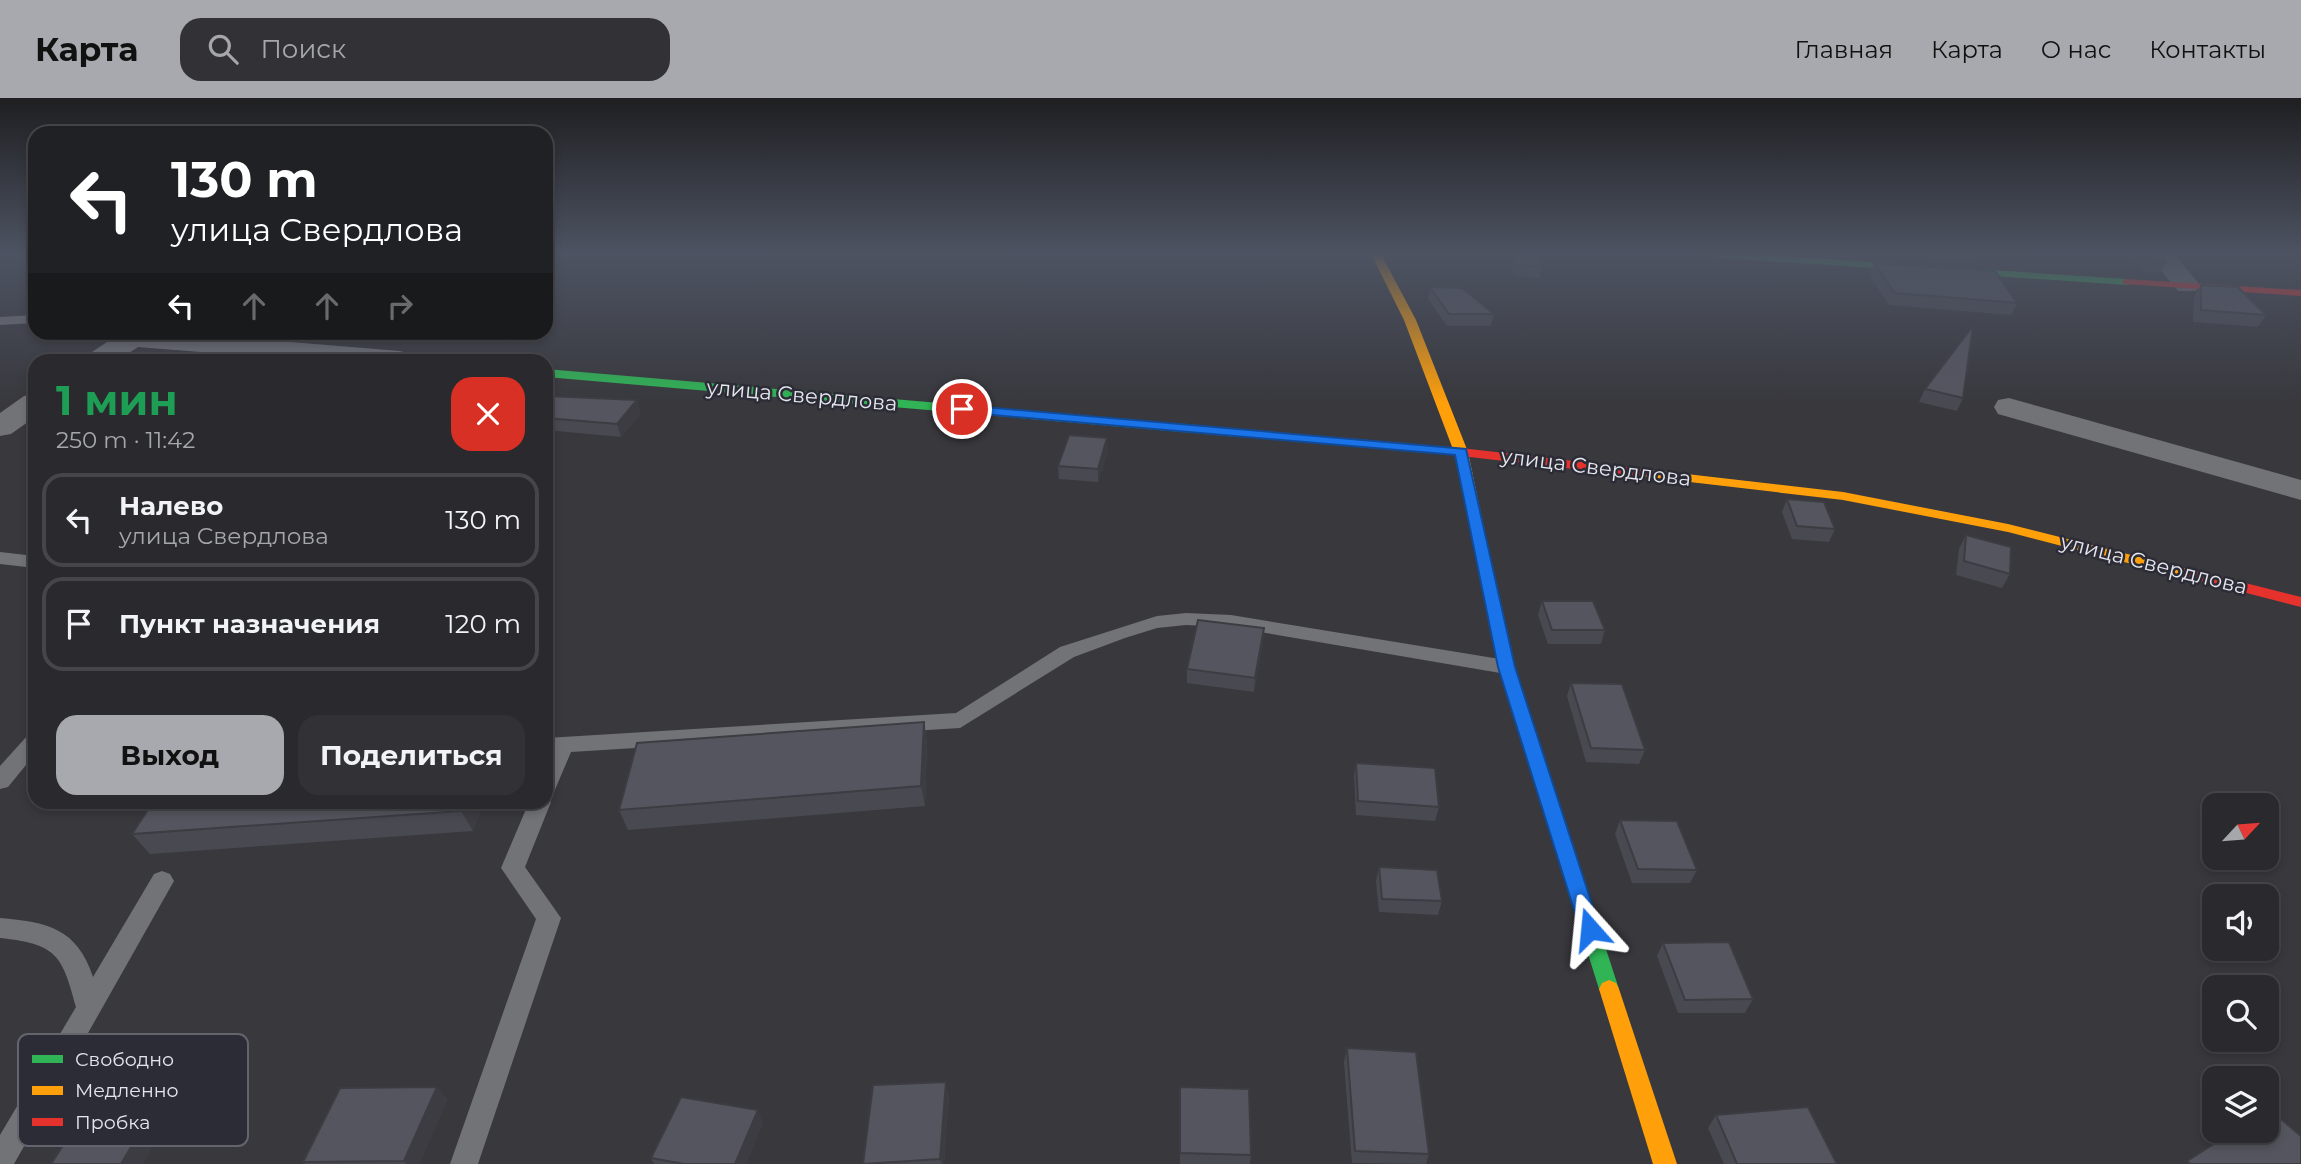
<!DOCTYPE html>
<html lang="ru">
<meta charset="utf-8">
<style>
body{margin:0;font-family:Montserrat,sans-serif;background:#323236;color:#f1f3f6;height:100vh;display:flex;flex-direction:column;font-size:26px;white-space:nowrap}
*{box-sizing:border-box;margin:0}
p{font-size:23px;color:#a5a7aa}
.icon{flex:none;width:38px;height:38px;fill:none;stroke:currentColor;stroke-width:2;stroke-linecap:round;stroke-linejoin:round}
.map{position:relative;flex:1;overflow:hidden}
.details{position:absolute;left:28px;top:256px;width:525px;height:455px;display:flex;flex-direction:column;background:#2a2a2e;border-radius:21px;box-shadow:0 4px 10px #0003,0 0 0 2px #46464a}
.details>*{flex:none}
.guide{position:absolute;left:28px;top:28px;width:525px;height:214px;border-radius:21px;box-shadow:0 4px 10px #0003,0 0 0 2px #46464a;background:#202124;color:#fff;overflow:hidden}
.needle{width:46px;rotate:64deg}
.buttons{position:absolute;left:2202px;top:695px;display:grid;gap:14px}
.buttons a{display:grid;place-items:center;width:77px;height:77px;border-radius:14px;background:#2a2a2e;box-shadow:0 4px 10px #0003,0 0 0 2px #46464a;font-size:35px}
.pin{position:absolute;display:grid;place-items:center;width:60px;height:60px;color:#fff;margin:-30px;border:4px solid #fff;border-radius:50%;box-shadow:0 2px 7px #0007}
.me{position:absolute;width:77px;margin:-38px;rotate:342deg;stroke-linejoin:round;filter:drop-shadow(0 0 5px #0008)}
.turn{display:flex;align-items:center;gap:24px;height:147px;padding:0 28px;font-size:32px}
.turn .icon{width:91px;height:91px;stroke-width:2.5}
.turn b{display:block;font-size:49px;line-height:60px}
.lanes{display:flex;align-items:center;height:66px;padding:0 28px;background:#0003;justify-content:center;gap:35px;direction:ltr}
.lanes .off{opacity:.35}
.round{display:grid;place-items:center;flex:none;width:74px;height:74px;border-radius:21px;background:#323236}
.head{display:flex;align-items:center;justify-content:space-between;height:119px;padding:0 28px}
h1{font-size:42px;font-weight:700;line-height:52px;color:#1e9e55}
.button{display:flex;gap:14px;margin-top:auto;padding:14px 28px}
.button a{flex:1;height:80px;border-radius:21px;background:#a8a9af;color:#111;font-size:28px;font-weight:700;line-height:80px;text-align:center}
.button a+a{background:#323236;color:#f1f3f6}
ul{padding:0;list-style:none}
li{display:flex;align-items:center;gap:21px;height:94px;margin:0 14px 10px;padding:0 14px;border:4px solid #46464a;border-radius:21px}
li div{flex:1}
li b{display:block;font-size:26px}
li em{font-style:normal}
header{display:flex;align-items:center;gap:42px;box-sizing:border-box;height:98px;padding:0 35px;background:#a8a9af;color:#111}
header strong{font-size:33px}
nav{display:flex;gap:38px;margin-inline-start:auto;font-size:24px}
.search{width:490px;height:63px;background:#323236;display:flex;align-items:center;gap:18px;box-sizing:border-box;padding:0 24px;border-radius:21px;color:#a5a7aa;font-size:26px}
.map>svg:first-child{display:block}
</style>
<header>
<strong>Карта</strong>
<div class="search"><svg class="icon" aria-label="search" viewBox="0 0 24 24"><circle cx="10" cy="10" r="6"/><path d="M15 15l6 6"/></svg>Поиск</div>
<nav><a>Главная</a><a>Карта</a><a>О нас</a><a>Контакты</a></nav>
</header>
<div class="map">
<svg width="2301" height="1066" viewBox="0 0 2301 1066">
<rect width="100%" height="100%" fill="#38383d"/>
<g fill="none" stroke-linecap="round" stroke-linejoin="round">
<!-- lane -->
<g fill="#727377" fill-rule="evenodd">
<path d="M35,217V225L0,227V219Z"/>
<path d="M0,454L35,458V470L0,466Z"/>
<path d="M1186,515L1231,517L1506,562L1516,569L1506,576L1231,529L1186,527L1157,530L1125,540L1074,559L960,630L571,654L554,694L546,696L549,656H546V640L956,615L1060,549L1157,518Z"/>
<path d="M35,634V656L8,689L0,691V668L28,637Z"/>
<path d="M546,697L551,704L525,769L561,820L478,1066H450L536,821L501,770L529,704H546Z"/>
<path d="M162,773L170,776L174,783L170,790L14,1066H0V1037L76,909C62,856 56,846 0,840V820C47,824 77,830 93,879L154,776Z"/>
</g>
<!-- street -->
<g fill="#727377" fill-rule="evenodd">
<path d="M2147,156H2174L2200,187L2196,193H2178Z"/>
<path d="M122,234H170L400,253L410,256L415,262H301L138,249L118,262H85L89,256Z"/>
<path d="M35,296V319L11,336L0,338V315L24,298Z"/>
<path d="M2009,300L2301,382V402L1998,316L1994,309L1998,302Z"/>
</g>
<!-- fast -->
<g fill="#30b455" fill-rule="evenodd">
<path d="M1706,156H1752L2127,181L2132,184L2127,187L1711,159Z"/>
<path d="M546,271L1240,331L1246,335L1240,339L546,279Z"/>
<path d="M1480,440L1487,444L1514,569L1619,891L1616,897L1609,900L1602,897L1599,891L1498,569L1473,444Z"/>
</g>
<!-- slow -->
<g fill="#ff9f0a" fill-rule="evenodd">
<path d="M1371,156H1381L1416,222L1468,354L1487,444L1485,447L1480,448L1473,444L1454,354L1404,222Z"/>
<path d="M1643,371L1843,394L2008,426L2191,472L2193,475L2186,480L2008,434L1843,402L1638,378L1636,375L1638,372Z"/>
<path d="M1609,882L1616,885L1619,891L1677,1066H1653L1599,891L1602,885Z"/>
</g>
<!-- jam -->
<g fill="#e5322d" fill-rule="evenodd">
<path d="M2127,181L2301,192V198L2123,186V182Z"/>
<path d="M1240,331L1461,350L1643,371L1650,375L1643,379L1461,358L1235,338V332Z"/>
<path d="M2186,470L2301,499V509L2181,478L2179,475Z"/>
</g>
</g>
<!-- wall -->
<g fill="#494952">
<path d="M1510,156H1541L1542,169L1540,180L1513,178Z"/>
<path d="M1858,156H1978L1974,163Z"/>
<path d="M2128,156H2160L2166,164L2160,175L2144,174Z"/>
<path d="M1874,165L2017,205L2011,217L1889,207L1869,177Z"/>
<path d="M2201,187L2266,217L2258,229L2193,224L2194,199Z"/>
<path d="M1430,189L1494,216L1491,228H1447L1428,201Z"/>
<path d="M1925,291L1963,300L1957,313L1919,304Z"/>
<path d="M546,298L641,315L621,339L546,332Z"/>
<path d="M1108,353L1098,384L1059,381L1058,368Z"/>
<path d="M1787,401L1835,431L1829,444L1792,441L1782,414Z"/>
<path d="M1966,437L2010,476L2002,490L1956,477L1959,451Z"/>
<path d="M1542,503L1605,532L1601,546H1548L1538,517Z"/>
<path d="M1263,544L1254,594L1187,585V571Z"/>
<path d="M1571,585L1645,652L1639,666L1586,664L1567,598Z"/>
<path d="M924,624L927,644L925,708L628,732L619,712Z"/>
<path d="M1356,665L1439,709L1435,723L1356,717L1354,678Z"/>
<path d="M484,704L473,733L150,756L132,736Z"/>
<path d="M1620,722L1697,772L1690,785H1632L1615,736Z"/>
<path d="M1379,769L1442,803L1438,817L1379,814L1376,783Z"/>
<path d="M1663,845L1753,901L1745,915H1678L1657,858Z"/>
<path d="M1347,950L1429,1056L1426,1066L1352,1065L1344,964Z"/>
<path d="M437,989L447,1002L419,1066H305L303,1064Z"/>
<path d="M1180,989L1251,1057L1250,1066H1180Z"/>
<path d="M949,997L944,1066H863Z"/>
<path d="M1716,1017L1837,1066H1724L1708,1030Z"/>
<path d="M763,1025L746,1066H654L651,1060Z"/>
</g>
<!-- shaded-wall -->
<g fill="#3c3c42">
<path d="M637,302L641,315L621,339L617,326Z"/>
<path d="M1107,340L1108,353L1098,384V371Z"/>
<path d="M1264,530L1263,544L1254,594L1255,580Z"/>
<path d="M924,624L927,644L925,708L921,688Z"/>
<path d="M465,704H484L473,733L461,713Z"/>
<path d="M946,984L949,997L944,1066H942L940,1061Z"/>
<path d="M437,989L447,1002L419,1066H407L404,1063Z"/>
<path d="M158,1003L172,1016L143,1066H121Z"/>
<path d="M758,1012L763,1025L746,1066H735Z"/>
</g>
<!-- building -->
<g fill="#55555f" stroke="#3c3c42" stroke-width="2">
<path d="M1514,156H1541L1542,169L1515,167Z"/>
<path d="M2144,156H2160L2166,164L2151,162Z"/>
<path d="M1874,165L1995,173L2017,205L1895,195Z"/>
<path d="M2201,187L2238,189L2266,217L2201,212Z"/>
<path d="M1430,189L1462,190L1494,216H1449Z"/>
<path d="M1973,228L1963,300L1925,291Z"/>
<path d="M546,298L637,302L617,326L546,320Z"/>
<path d="M1069,337L1107,340L1098,371L1058,368Z"/>
<path d="M1787,401L1824,404L1835,431L1797,428Z"/>
<path d="M1966,437L2011,449L2010,476L1964,463Z"/>
<path d="M1542,503H1593L1605,532H1552Z"/>
<path d="M1198,522L1264,530L1255,580L1187,571Z"/>
<path d="M1571,585L1622,586L1645,652L1591,650Z"/>
<path d="M924,624L921,688L619,712L637,645Z"/>
<path d="M1356,665L1435,670L1439,709L1358,703Z"/>
<path d="M153,704H465L461,713L132,736Z"/>
<path d="M1620,722L1677,723L1697,772L1638,771Z"/>
<path d="M1379,769L1437,772L1442,803L1382,801Z"/>
<path d="M1729,844L1753,901L1685,902L1663,845Z"/>
<path d="M1347,950L1416,954L1429,1056L1355,1053Z"/>
<path d="M946,984L940,1061L863,1066L873,987Z"/>
<path d="M437,989L404,1063L303,1064L340,990Z"/>
<path d="M1180,989L1249,991L1251,1057L1180,1055Z"/>
<path d="M681,999L758,1012L735,1066H684L651,1060Z"/>
<path d="M158,1003L121,1066H51L91,1004Z"/>
<path d="M1808,1009L1837,1066H1737L1716,1017Z"/>
<path d="M2269,1011L2301,1038V1066H2190L2187,1063L2236,1032H2266V1013Z"/>
</g>
<!-- sky -->
<linearGradient id="sky" x2="0" y2="1"><stop stop-color="#1f1f22"/><stop offset="0.51" stop-color="#4d5362"/><stop offset="1" stop-color="#4d5362" stop-opacity="0"/></linearGradient>
<rect width="2301" height="305" fill="url(#sky)"/>
<!-- route -->
<path fill="#1a73e8" stroke="#114b97" stroke-width="2" d="M962,307L1466,351L1515,569L1600,831L1597,837L1590,839L1583,837L1580,831L1498,569L1455,357L958,314L956,311Z"/>
<g text-anchor="middle" dominant-baseline="central" stroke-width="5" stroke-linejoin="round" paint-order="stroke">
<!-- street labels -->
<g font-size="21" fill="#e5e6ed" stroke="#2b2c36">
<text transform="translate(802 297) rotate(5)">улица Свердлова</text>
<text transform="translate(1596 369) rotate(7)">улица Свердлова</text>
<text transform="translate(2154 466) rotate(14)">улица Свердлова</text>
</g>
</g>
<!-- legend -->
<rect x="18" y="936" width="230" height="112" rx="10" fill="#2b2c36" stroke="#63646d" stroke-width="2"/>
<rect x="32" y="957" width="31" height="8" fill="#30b455"/>
<rect x="32" y="988" width="31" height="9" fill="#ff9f0a"/>
<rect x="32" y="1020" width="31" height="8" fill="#e5322d"/>
<g font-size="19" fill="#e5e6ed">
<text x="75" y="968">Свободно</text>
<text x="75" y="999">Медленно</text>
<text x="75" y="1031">Пробка</text>
</g>
</svg>
<div class="buttons">
<a><svg class="needle" viewBox="-14 -14 28 28"><path d="M0-13l5 13h-10z" fill="#e53935"/><path d="M0 13l5-13h-10z" fill="#a5a7aa"/></svg></a>
<a><svg class="icon" aria-label="sound" viewBox="0 0 24 24"><path d="M4 9h4l5-4v14l-5-4H4zM17 9q2 3 0 6"/></svg></a>
<a><svg class="icon" aria-label="search" viewBox="0 0 24 24"><circle cx="10" cy="10" r="6"/><path d="M15 15l6 6"/></svg></a>
<a><svg class="icon" aria-label="layers" viewBox="0 0 24 24"><path d="M12 4l9 5-9 5-9-5zM3 14l9 5 9-5"/></svg></a>
</div>
<div class="pin" style="left:962px;top:311px;background:#d93025"><svg class="icon" aria-label="arrive" viewBox="0 0 24 24"><path d="M6 21V4h12l-3 4 3 4H6"/></svg></div>
<svg class="me" style="left:1590px;top:831px" viewBox="-20 -20 40 40"><path d="M0-17L14 15 0 8-14 15z" fill="#1a73e8" stroke="#fff" stroke-width="4"/></svg>
<div class="guide">
<div class="turn"><svg class="icon" aria-label="left" viewBox="0 0 24 24"><path d="M17 20v-9H6M10 6l-5 5 5 5"/></svg><div><b>130 m</b>улица Свердлова</div></div>
<div class="lanes"><svg class="icon" aria-label="left" viewBox="0 0 24 24"><path d="M17 20v-9H6M10 6l-5 5 5 5"/></svg><svg class="icon off" aria-label="ahead" viewBox="0 0 24 24"><path d="M12 20V5M6 11l6-6 6 6"/></svg><svg class="icon off" aria-label="ahead" viewBox="0 0 24 24"><path d="M12 20V5M6 11l6-6 6 6"/></svg><svg class="icon off" aria-label="right" viewBox="0 0 24 24"><path d="M7 20v-9h11M14 6l5 5-5 5"/></svg></div>
</div>
<section class="details">
<div class="head"><div><h1>1 мин</h1><p>250 m · 11:42</p></div><a class="round" style="background:#d93025;color:#fff"><svg class="icon" aria-label="close" viewBox="0 0 24 24"><path d="M6 6l12 12M18 6L6 18"/></svg></a></div>
<ul>
<li><svg class="icon" aria-label="left" viewBox="0 0 24 24"><path d="M17 20v-9H6M10 6l-5 5 5 5"/></svg><div><b>Налево</b><p>улица Свердлова</p></div><em>130 m</em></li>
<li><svg class="icon" aria-label="arrive" viewBox="0 0 24 24"><path d="M6 21V4h12l-3 4 3 4H6"/></svg><div><b>Пункт назначения</b></div><em>120 m</em></li>
</ul>
<div class="button"><a>Выход</a><a>Поделиться</a></div>
</section>
</div>
